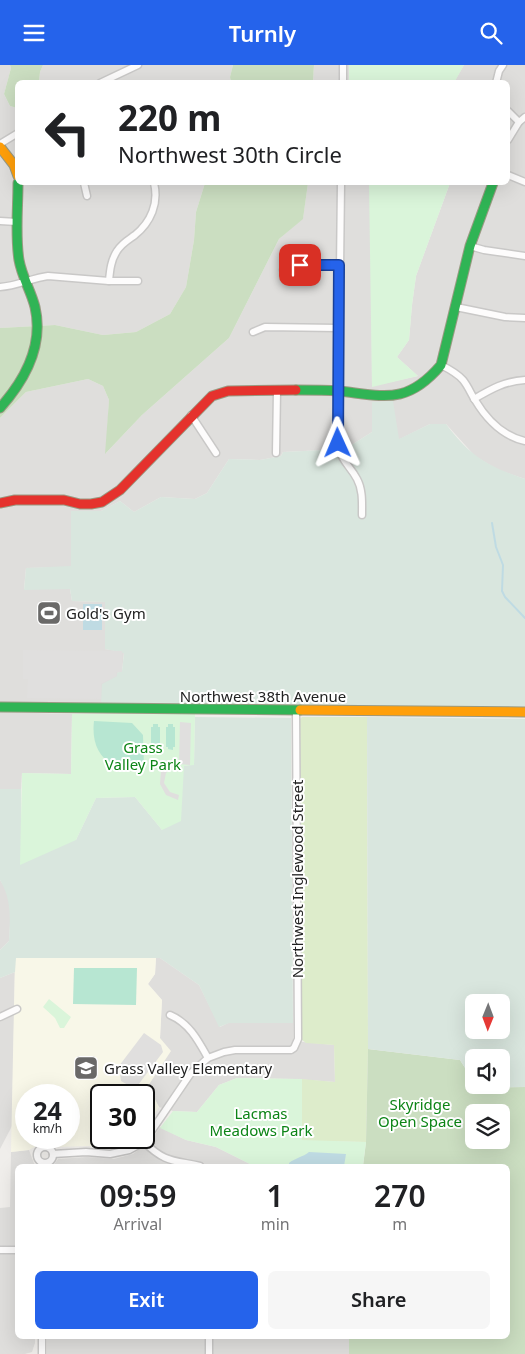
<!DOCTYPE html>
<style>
body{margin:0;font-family:"Noto Sans",sans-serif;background:#f6f6f6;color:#202124;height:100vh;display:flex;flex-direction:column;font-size:19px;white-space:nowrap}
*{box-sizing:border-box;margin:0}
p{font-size:16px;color:#757577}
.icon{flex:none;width:28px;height:28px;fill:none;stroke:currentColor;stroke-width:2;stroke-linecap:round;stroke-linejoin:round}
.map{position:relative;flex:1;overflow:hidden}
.sheet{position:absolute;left:15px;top:1099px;width:495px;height:175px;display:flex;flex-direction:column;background:#fff;border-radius:8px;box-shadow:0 5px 20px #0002}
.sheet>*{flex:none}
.top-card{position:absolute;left:15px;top:15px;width:495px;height:105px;border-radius:8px;box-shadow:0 5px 20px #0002;background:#fff;color:#202124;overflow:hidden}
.needle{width:32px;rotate:181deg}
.tools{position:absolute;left:465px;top:929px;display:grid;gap:10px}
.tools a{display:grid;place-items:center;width:45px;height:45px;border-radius:8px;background:#fff;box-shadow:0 5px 20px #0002;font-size:25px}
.speed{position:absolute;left:15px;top:1019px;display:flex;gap:10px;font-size:25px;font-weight:700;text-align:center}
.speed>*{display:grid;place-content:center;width:65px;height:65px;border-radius:50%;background:#fff;box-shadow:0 5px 20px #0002;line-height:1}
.speed small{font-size:12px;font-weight:400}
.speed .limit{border:2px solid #111;border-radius:8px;background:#fff;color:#111}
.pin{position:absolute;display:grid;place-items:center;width:42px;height:42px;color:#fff;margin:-21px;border-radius:10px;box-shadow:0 2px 8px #0006}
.me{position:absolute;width:55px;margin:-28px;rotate:359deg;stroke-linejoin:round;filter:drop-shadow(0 0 4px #0008)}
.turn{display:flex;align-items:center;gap:18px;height:105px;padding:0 20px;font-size:22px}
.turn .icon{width:65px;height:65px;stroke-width:2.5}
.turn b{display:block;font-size:35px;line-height:42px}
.eta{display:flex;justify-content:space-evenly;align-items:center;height:85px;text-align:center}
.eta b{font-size:30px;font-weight:600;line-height:35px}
.action{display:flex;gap:10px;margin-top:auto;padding:10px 20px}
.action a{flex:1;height:58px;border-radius:8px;background:#2563eb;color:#fff;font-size:20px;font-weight:600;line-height:58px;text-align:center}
.action a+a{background:#f6f6f6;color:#202124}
header{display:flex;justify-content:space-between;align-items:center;height:65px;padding:0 20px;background:#2563eb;color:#fff;font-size:22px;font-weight:600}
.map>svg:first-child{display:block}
</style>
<header><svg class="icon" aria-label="menu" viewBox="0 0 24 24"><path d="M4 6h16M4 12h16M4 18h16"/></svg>Turnly<svg class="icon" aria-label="search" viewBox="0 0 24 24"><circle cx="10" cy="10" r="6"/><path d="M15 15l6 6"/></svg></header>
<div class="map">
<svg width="525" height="1289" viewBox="0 0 525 1289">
<rect width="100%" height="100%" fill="#f0eeeb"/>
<!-- residential -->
<g fill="#dfdedc">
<path d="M0,0H10L11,3L4,29L10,41L17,43L18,118H205L196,147L194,175L186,222L170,249L136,267L103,270L55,260L0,263Z"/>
<path d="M43,0H233L230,12L231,17L39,18L40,7Z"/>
<path d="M314,0H349V17L313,18Z"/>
<path d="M464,0H525V414L498,405L475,391L446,359H430L398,375L372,337V367L345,384L283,387L281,391L260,395L229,394L207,428L195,434L161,432L134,447L120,436L101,446H71V502L26,503L24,524H70L72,536L105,537V584L124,587L122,607L117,608L118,611L101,639L0,640V353L26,327L88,314L103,321L109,335L106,388L142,350L229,273L279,174L303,153L308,118H371L372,321L418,311L397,292L409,275L412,240L416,211L450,118H508V18L454,17Z"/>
<path d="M0,647L72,649L71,709L22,708L21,724H0Z"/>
<path d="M0,815L6,824L11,843L9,876L0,885Z"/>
<path d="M156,893H160L199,920L220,962L228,958H293V976L334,980L335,1017L295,1014L237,1013L219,1020L197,1047L173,1046L159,1042L148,1021L160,973L162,935L148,919L155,909Z"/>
<path d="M15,907L12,1061L0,1084V913Z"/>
<path d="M160,1062L186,1075L216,1082L254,1101H53L58,1094L87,1092L114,1094L133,1089L151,1076Z"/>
<path d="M29,1085L35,1101H18V1271H35V1278L32,1287L25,1289H0V1143L10,1142L11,1087Z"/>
<rect x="47" y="1271" width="302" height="18"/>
</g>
<!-- education -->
<path fill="#f8f7e8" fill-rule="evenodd" d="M15,893H156L155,909L148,919L162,935L160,973L171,986L148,1021L159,1042L144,1065V1030H101V1072L136,1073L132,1077L120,1082L107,1083L88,1081L57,1082L51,1078L40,1079L29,1085L11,1087ZM26,1030H69V1072H26Z"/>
<!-- grass -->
<path fill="#ddeccb" d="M302,652H367L368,983L366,1077L302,1076V1014L335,1017L334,980L306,978L301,974L300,654Z"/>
<!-- forest -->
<g fill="#cbdec1" fill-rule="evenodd">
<path d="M10,0H43L40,7L39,17L18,18L17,43L10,41L4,29L11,3Z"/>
<path d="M233,0H314L313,17H231L230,12Z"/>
<path d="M205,118H308L303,154L279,174L229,273L142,350L105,389L109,335L103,321L88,314L26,327L0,353V263L55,260L103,270L136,267L170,249L186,222L194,175L196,147Z"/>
<path d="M368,984L460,995L474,1017V1020L478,1023L525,1022V1289H349V1271H508V1101H363L366,1077ZM474,1048H501V1075H474Z"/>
</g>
<!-- wetland -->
<g fill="#d9e6de" fill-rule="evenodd">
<path d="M393,336L399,374L430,359H446C470,391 487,401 525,414V642L101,639L102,619L117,611V608L122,606L124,588L105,584V537L72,536L70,524L24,525L26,503L71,501V446H101L120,436L134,447L161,432L195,434L207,428L229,394L260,395L281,391L283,387L345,384L372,367V337Z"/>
<path d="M195,652L291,653L293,958H229L219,962L199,920L160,893H16L15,907L0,913V885L9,876C10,854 12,835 0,815V724H21V769L76,775L96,733L135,732L162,765L184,701L194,699Z"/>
<path d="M367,652L525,654V1022L478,1023L476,1020H501V992H474V1017L460,995L368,984ZM474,938H501V965H474Z"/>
</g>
<!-- park -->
<g fill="#daf5da">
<path d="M349,0H464L454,18L349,17Z"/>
<path d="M369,118H450L416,211L412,240L409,275L397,292L418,311L372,322Z"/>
<path d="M72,649H195L194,700L184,701L181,756L162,765L135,732L96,733L76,775L20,800L22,708L71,709Z"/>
<path d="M49,934L71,952L64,963H60L55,953L43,942Z"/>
<path d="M237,1013L302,1014V1075L366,1077L363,1101H254L216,1082L186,1075L160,1063L173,1046L197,1047L219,1020Z"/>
</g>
<!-- pitch -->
<g fill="#b7e6d2">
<path d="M94,656L132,658L143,670L144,703C110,708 90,689 94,656Z"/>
<path d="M153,659H158V662H160V681L158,682V684H153V682L151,681V662H153Z"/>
<path d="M168,659H173V662H175V682H173V685L168,684V682H166V662H168Z"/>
<path d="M74,903H137L136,940L73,939Z"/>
</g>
<!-- parking -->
<g fill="#e0dfde">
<path d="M23,585L122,586V607H116L117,611L101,619V634L27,633L28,614H23Z"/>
<path d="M180,657L191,658L190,700L179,699Z"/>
<path d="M170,698L173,701L166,708L164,718L170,727L179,730L178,735L166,730L160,719L161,706Z"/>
<path d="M144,968L161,980L163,987L135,1024L121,1016L119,1001Z"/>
</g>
<!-- water -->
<g fill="#bfdbe3">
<rect x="83" y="539" width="19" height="26"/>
<path d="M309,1087L346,1089L344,1101H289V1098C295,1093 303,1092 309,1087Z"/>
</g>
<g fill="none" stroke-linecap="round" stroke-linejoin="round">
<!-- stream -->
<path stroke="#bfdbe3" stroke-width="2" d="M492,458L496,482L503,500L502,526L505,532L525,553"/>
<defs>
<g id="street">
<path d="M100,18L138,0"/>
<path d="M343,18V0"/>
<path d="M496,18L499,6L503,0"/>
<path d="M508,46L519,57"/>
<path d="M508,75L519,57L525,52"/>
<path d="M0,79L18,68"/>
<path d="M508,110L525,117"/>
<path d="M84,118L87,131"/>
<path d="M341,118L338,379C342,398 349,399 357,414C363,425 362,438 362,450"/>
<path d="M0,156L17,157"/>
<path d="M470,181L484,185L525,191"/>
<path d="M283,205L300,200H339"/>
<path d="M109,216C110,205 111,195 117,186C122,178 128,175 135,170C151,157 159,138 154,118"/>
<path d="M0,222C17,221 32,213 48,211L109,216H138"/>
<path d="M456,242L505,252L525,253"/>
<path d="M253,267L265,262L338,263"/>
<path d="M441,300C449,304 457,308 463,315C468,321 471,329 475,335C487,355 502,371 525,376"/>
<path d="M474,334C491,324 505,316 525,315"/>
<path d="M191,350L216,388"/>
<path d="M276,388L277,326"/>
<path d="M170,950C189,958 198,975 208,993"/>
<path d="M0,952L17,944"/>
<path d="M144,1077C165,1098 174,1095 200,1101"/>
<circle cx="45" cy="1090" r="8"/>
<path d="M53,1089L86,1087L110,1089L129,1085L144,1077L191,1008L208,993L224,987L235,985H291L294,983L298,974L296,645"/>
<path d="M0,1185H18"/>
<path d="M42,1289V1271"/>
<path d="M209,1289V1271"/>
</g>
<g id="fast">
<path d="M296,325C310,325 325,325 339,326C385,331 407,340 441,300L470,181L493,118"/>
<path d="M0,343C25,315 44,281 35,242C31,226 22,212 19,195C15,170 18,143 18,118"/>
<path d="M0,642L300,645"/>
</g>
<g id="slow">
<path d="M0,82L14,100L18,111"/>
<path d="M300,645L525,647"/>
</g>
<path id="jam" d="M0,438L15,435H64L80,439H91L102,437L120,425L212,331L228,326L296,325"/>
</defs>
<!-- street casing -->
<use href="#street" stroke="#c9c8c7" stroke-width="9"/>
<!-- fast casing -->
<use href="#fast" stroke="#999a82" stroke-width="11"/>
<!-- slow casing -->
<use href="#slow" stroke="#999a82" stroke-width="11"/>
<!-- jam casing -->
<use href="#jam" stroke="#999a82" stroke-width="11"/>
<!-- street -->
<use href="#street" stroke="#fdfcfc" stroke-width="6"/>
<!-- fast -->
<use href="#fast" stroke="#30b455" stroke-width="9"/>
<!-- slow -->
<use href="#slow" stroke="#ff9f0a" stroke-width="9"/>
<!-- jam -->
<use href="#jam" stroke="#e5322d" stroke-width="9"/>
</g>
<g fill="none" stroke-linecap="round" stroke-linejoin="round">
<defs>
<path id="route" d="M300,200H339L338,378"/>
</defs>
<!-- route casing -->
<use href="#route" stroke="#184099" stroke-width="12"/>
<!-- route -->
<use href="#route" stroke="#2563eb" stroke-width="9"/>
</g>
<!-- icons -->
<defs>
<symbol id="stadium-square" viewBox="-11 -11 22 22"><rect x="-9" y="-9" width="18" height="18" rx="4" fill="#6a6968" stroke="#fff"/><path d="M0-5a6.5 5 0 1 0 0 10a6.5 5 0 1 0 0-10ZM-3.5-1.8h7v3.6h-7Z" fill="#fff"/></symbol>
<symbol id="school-square" viewBox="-11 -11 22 22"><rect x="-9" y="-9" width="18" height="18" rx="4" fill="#6a6968" stroke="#fff"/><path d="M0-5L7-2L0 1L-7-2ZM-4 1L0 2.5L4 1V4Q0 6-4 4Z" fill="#fff"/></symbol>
</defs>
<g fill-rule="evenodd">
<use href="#stadium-square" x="35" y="534" width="28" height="28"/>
<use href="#school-square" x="72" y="989" width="28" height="28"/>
</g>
<g text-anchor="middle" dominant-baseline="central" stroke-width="4" stroke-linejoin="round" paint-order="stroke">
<!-- poi labels -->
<g font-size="15" fill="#222" stroke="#fff" text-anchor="start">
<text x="66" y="548">Gold's Gym</text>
<text x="104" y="1003">Grass Valley Elementary</text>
</g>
<!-- street labels -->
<g font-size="15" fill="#222" stroke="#fff">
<text x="263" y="631">Northwest 38th Avenue</text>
<text transform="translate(297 814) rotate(-90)">Northwest Inglewood Street</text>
</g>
<!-- park labels -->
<g font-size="15" fill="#0c8416" stroke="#fff">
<text x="143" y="682">Grass<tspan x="143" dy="17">Valley Park</tspan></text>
<text x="420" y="1039">Skyridge<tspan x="420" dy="17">Open Space</tspan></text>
<text x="261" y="1048">Lacmas<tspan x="261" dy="17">Meadows Park</tspan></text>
</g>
</g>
</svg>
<div class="tools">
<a><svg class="needle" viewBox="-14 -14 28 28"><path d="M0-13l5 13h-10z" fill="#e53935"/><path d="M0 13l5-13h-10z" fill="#757577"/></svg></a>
<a><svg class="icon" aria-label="sound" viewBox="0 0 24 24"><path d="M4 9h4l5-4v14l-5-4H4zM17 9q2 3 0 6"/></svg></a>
<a><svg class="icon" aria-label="layers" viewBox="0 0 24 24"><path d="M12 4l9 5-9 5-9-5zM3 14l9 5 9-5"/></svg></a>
</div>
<div class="speed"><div>24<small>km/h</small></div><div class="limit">30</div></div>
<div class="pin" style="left:300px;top:200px;background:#d93025"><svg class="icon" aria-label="arrive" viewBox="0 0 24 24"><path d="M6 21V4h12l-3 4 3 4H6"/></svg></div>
<svg class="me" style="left:338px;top:378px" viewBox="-20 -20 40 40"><path d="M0-17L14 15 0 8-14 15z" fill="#2563eb" stroke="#fff" stroke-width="4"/></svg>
<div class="top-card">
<div class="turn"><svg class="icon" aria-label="left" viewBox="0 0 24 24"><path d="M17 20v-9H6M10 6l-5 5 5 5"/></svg><div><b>220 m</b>Northwest 30th Circle</div></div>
</div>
<section class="sheet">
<div class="eta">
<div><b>09:59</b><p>Arrival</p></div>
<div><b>1</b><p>min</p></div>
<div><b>270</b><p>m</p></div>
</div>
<div class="action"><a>Exit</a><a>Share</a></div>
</section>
</div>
